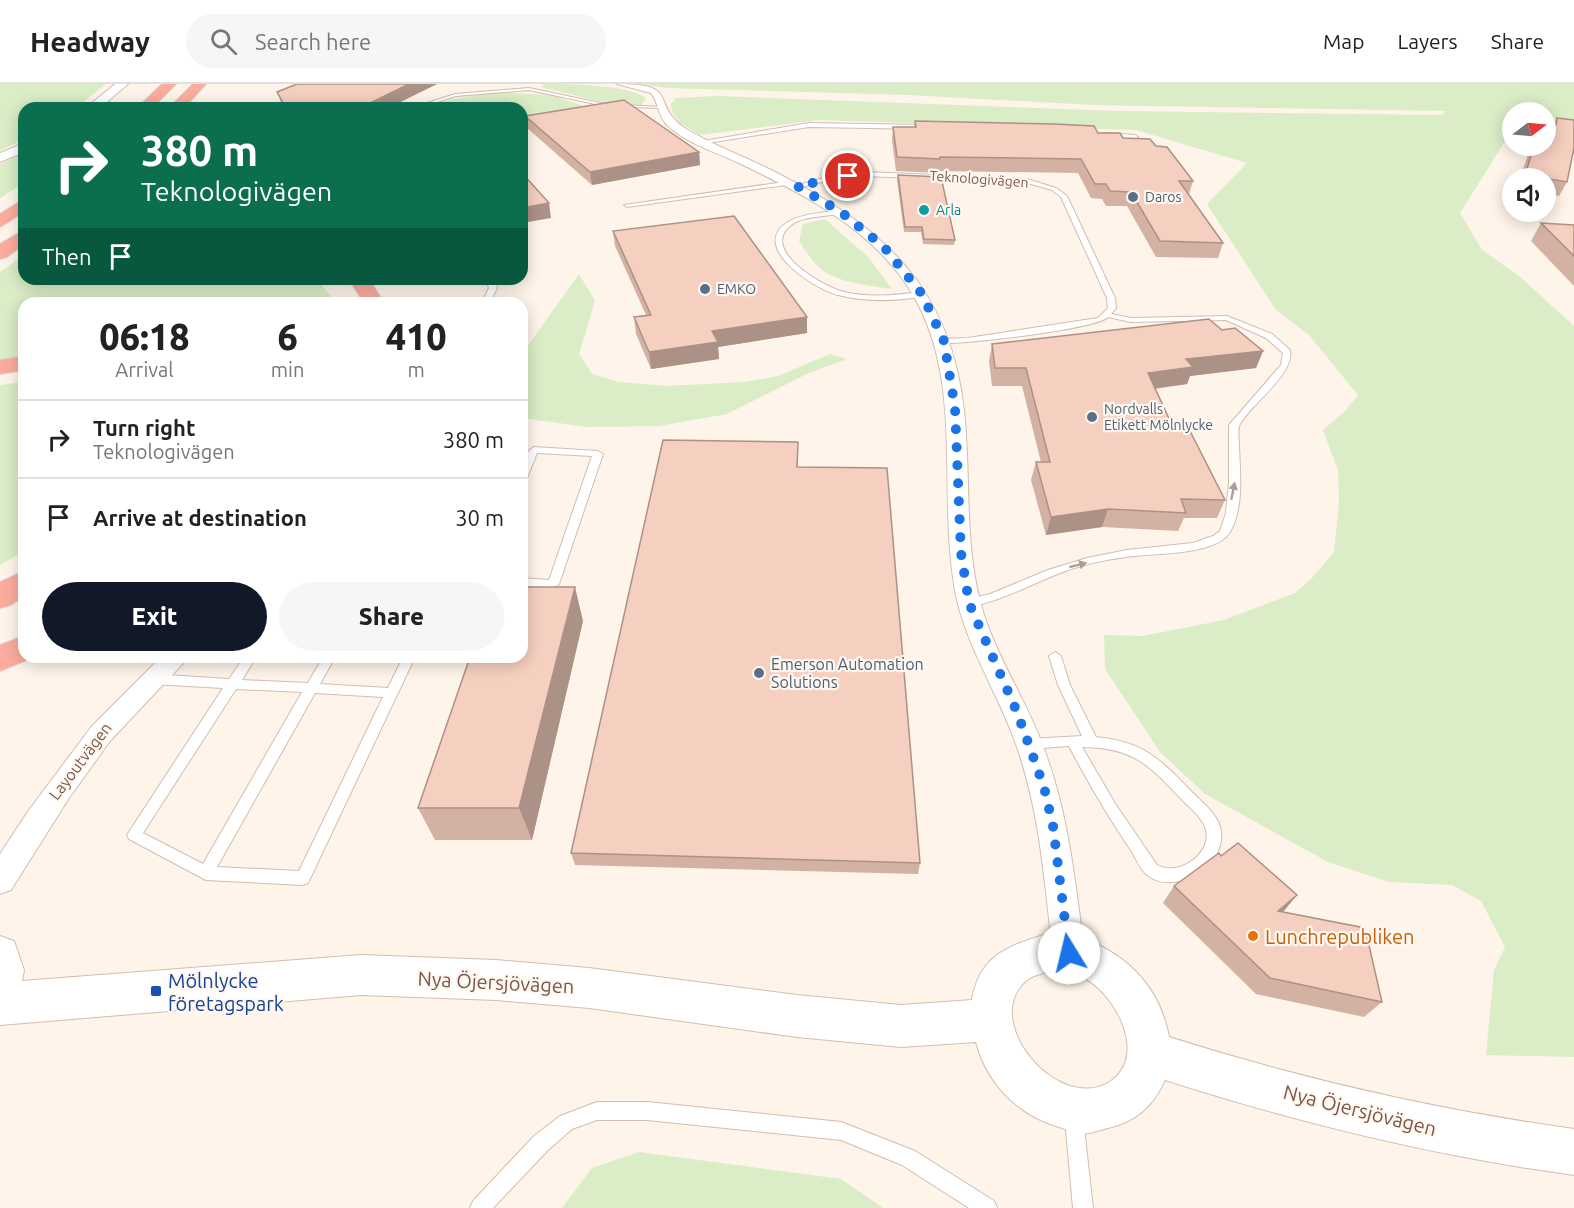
<!DOCTYPE html>
<meta charset="utf-8">
<style>
body{margin:0;font-family:Ubuntu,sans-serif;background:#f6f6f6;color:#222;height:100vh;display:flex;flex-direction:column;font-size:22px;white-space:nowrap}
*{box-sizing:border-box;margin:0}
p{font-size:20px;color:#767676}
.icon{flex:none;width:33px;height:33px;fill:none;stroke:currentColor;stroke-width:2;stroke-linecap:round;stroke-linejoin:round}
.map{position:relative;flex:1;overflow:hidden}
.sheet{position:absolute;left:18px;top:213px;width:510px;height:366px;display:flex;flex-direction:column;background:#fff;border-radius:18px;box-shadow:0 3px 15px #0003}
.sheet>*{flex:none}
.hud{position:absolute;left:18px;top:18px;width:510px;height:183px;border-radius:18px;box-shadow:0 3px 15px #0003;background:#0b6e4f;color:#fff;overflow:hidden}
.needle{width:39px;rotate:74deg}
.tools{position:absolute;left:1502px;top:18px;display:grid;gap:12px}
.tools a{display:grid;place-items:center;width:54px;height:54px;border-radius:50%;background:#fff;box-shadow:0 3px 15px #0003;font-size:30px}
.pin{position:absolute;display:grid;place-items:center;width:51px;height:51px;color:#fff;margin:-26px;border:3px solid #fff;border-radius:50%;box-shadow:0 2px 6px #0007}
.me{position:absolute;width:66px;margin:-33px;rotate:351deg;stroke-linejoin:round;filter:drop-shadow(0 0 4px #0008)}
.turn{display:flex;align-items:center;gap:21px;height:126px;padding:0 24px;font-size:27px}
.turn .icon{width:78px;height:78px;stroke-width:2.5}
.turn b{display:block;font-size:42px;line-height:51px}
.then{display:flex;align-items:center;height:57px;padding:0 24px;background:#0003;gap:12px;font-size:22px}
.eta{display:flex;justify-content:space-evenly;align-items:center;height:102px;text-align:center}
.eta b{font-size:36px;font-weight:800;line-height:42px}
.cta{display:flex;gap:12px;margin-top:auto;padding:12px 24px}
.cta a{flex:1;height:69px;border-radius:36px;background:#111827;color:#fff;font-size:24px;font-weight:800;line-height:69px;text-align:center}
.cta a+a{background:#f6f6f6;color:#222}
ul{padding:0;list-style:none}
li{display:flex;align-items:center;gap:18px;height:78px;padding:0 24px;border-top:2px solid #e0e0e0}
li div{flex:1}
li b{display:block;font-size:22px}
li em{font-style:normal}
header{display:flex;align-items:center;gap:36px;box-sizing:border-box;height:84px;padding:0 30px;background:#fff;border-bottom:2px solid #e0e0e0}
header strong{font-size:28px}
nav{display:flex;gap:33px;margin-inline-start:auto;font-size:21px}
.search{width:420px;height:54px;background:#f6f6f6;display:flex;align-items:center;gap:15px;box-sizing:border-box;padding:0 21px;border-radius:33px;color:#767676;font-size:22px}
.map>svg:first-child{display:block}
</style>
<header>
<strong>Headway</strong>
<div class="search"><svg class="icon" aria-label="search" viewBox="0 0 24 24"><circle cx="10" cy="10" r="6"/><path d="M15 15l6 6"/></svg>Search here</div>
<nav><a>Map</a><a>Layers</a><a>Share</a></nav>
</header>
<div class="map">
<svg width="1574" height="1124" viewBox="0 0 1574 1124">
<rect width="100%" height="100%" fill="#fef4e9"/>
<!-- green -->
<g fill="#daedc6">
<path d="M0,0H106L75,24H24V55L0,67Z"/>
<path d="M544,0C566,0 630,0 646,15L641,21L610,20L541,3Z"/>
<path d="M637,0H1574V46H1545V28H1512V46L1460,129L1482,166L1519,192L1574,242V973L1486,971L1494,886L1505,863L1481,817L1452,801L1389,798L1328,778L1205,710L1160,668L1105,585L1104,551L1143,552L1224,536L1295,509L1312,494L1334,468L1339,419L1338,386L1323,346L1345,327L1358,311L1309,251L1276,226L1207,120L1247,79L1136,46L819,36L700,51L680,39L672,28L671,20L676,14L718,12L1117,27L1442,31L1446,27L1093,21L909,11L668,4Z"/>
<path d="M494,8L551,11L593,25L522,33V24H429L445,17Z"/>
<path d="M24,69V99L0,114V80Z"/>
<path d="M825,135L869,174L892,205C871,202 842,199 823,187C813,179 806,167 799,157L803,140Z"/>
<path d="M24,171V195H317L336,219H24V273L0,276V188Z"/>
<path d="M579,190L595,217L579,270L592,290L618,298L667,302L745,298L778,292L830,270L847,275L809,289L727,330L659,342L587,343L522,334V270Z"/>
<path d="M24,298V467L0,481V301Z"/>
<path d="M639,1068L841,1095L883,1124H562L592,1084Z"/>
</g>
<g fill="none" stroke-linecap="round" stroke-linejoin="round">
<defs>
<g id="service">
<path d="M529,4L605,20L662,23L660,24L605,22L529,6L456,12L419,24H412L455,10Z"/>
<path d="M809,39L930,41L933,43L930,45L809,43L701,60L698,58Z"/>
<path d="M1106,49L1135,51L1138,53L1135,55L1104,52Z"/>
<path d="M865,88L1027,95L1056,104L1067,112L1115,214L1116,224L1111,230L1131,234L1227,232L1272,250L1290,266C1295,290 1252,319 1240,340C1237,345 1239,355 1239,362C1240,388 1244,425 1230,448C1216,472 1151,469 1126,473C1102,476 1077,482 1055,491C1026,503 1000,517 969,523L965,522L963,519L965,516L990,510L1048,486L1087,474L1127,466L1193,459L1213,452L1220,447L1226,429L1229,398V341L1281,281L1283,269L1266,254L1226,236L1131,238L1108,233C1097,245 960,261 940,259V255H943L968,254L1098,234L1108,224L1107,214L1061,113L1052,106L1027,99L865,92L831,96L797,104L794,102L831,92Z"/>
<path d="M791,97L793,100L627,123L624,121Z"/>
<path d="M841,126L844,128L843,129C827,133 803,131 790,142C760,167 824,203 844,208C869,214 896,211 922,208L926,210L925,212C897,217 865,218 838,211C815,205 748,163 788,138C803,129 824,129 841,126Z"/>
<path d="M486,195H494L497,204L490,219H482L489,204Z"/>
<path d="M534,363L598,367L603,370L559,500L553,504L522,502V494L549,496L592,372L537,369L527,394L522,397C522,385 523,369 534,363Z"/>
<path d="M1055,568L1061,572L1070,601L1096,653C1147,658 1161,677 1195,711C1205,721 1219,732 1221,747C1226,782 1175,813 1147,791C1140,785 1136,775 1132,768C1109,734 1088,699 1069,662L1028,665L1023,664L1021,660L1023,656L1028,655L1082,652L1058,601L1049,572ZM1082,663C1135,664 1149,681 1183,717C1191,725 1203,734 1206,746C1212,770 1178,793 1157,781L1116,721Z"/>
<path d="M244,573H256L242,596L308,599L323,573H335L320,600L388,604L403,573H415L308,799L303,801L206,796L129,755L127,751L223,604L152,600L148,598L146,595L148,592L152,590L229,595ZM236,605L302,608L203,780L143,749ZM315,609L383,613L299,787L217,783Z"/>
<path d="M597,1018H647L841,1038L915,1067L994,1117L997,1124H969L902,1081L841,1056L647,1036H597L572,1045L548,1066L493,1124H470L473,1117L534,1052L560,1032Z"/>
<path d="M1074,1026L1080,1029L1083,1035L1093,1124H1073L1065,1035L1068,1029Z"/>
</g>
<g id="minor">
<path d="M617,0C683,0 648,19 686,45C715,62 746,73 775,88C882,142 950,202 964,326C971,390 964,454 980,517C993,568 1025,613 1043,662C1070,734 1074,794 1085,869L1080,880L1069,884L1058,880L1053,869C1044,796 1041,734 1017,663C1000,613 969,567 957,516C934,410 970,291 904,197C865,141 799,108 739,79C715,68 686,59 667,41C657,31 659,18 651,9Z"/>
<path d="M161,573H189L110,657L69,714L11,806L0,810V770L29,726L92,642Z"/>
</g>
<g id="tertiary">
<path d="M115,0H128L100,24H86Z"/>
<path d="M24,59V68L0,78V69Z"/>
<path d="M1053,848C1112,856 1158,893 1169,953C1302,995 1436,1026 1574,1045V1091C1434,1072 1299,1039 1165,996C1154,1021 1136,1038 1108,1044C1100,1046 1090,1050 1081,1050C1074,1050 1066,1045 1059,1043C1018,1031 987,1000 976,958L901,963L797,953L589,924L496,916L361,911L0,941V852L14,857L24,886L22,897L361,871L496,876L589,884L797,911L901,921L972,916C980,868 1012,861 1053,848ZM1053,886C1062,887 1072,888 1080,892C1114,906 1149,970 1111,997C1059,1032 978,936 1027,896C1033,891 1045,889 1053,886Z"/>
</g>
<g id="motorway">
<path d="M162,0H176L152,24H137Z"/>
<path d="M193,0H206L184,24H169Z"/>
<path d="M24,115V128L0,143V130Z"/>
<path d="M24,146V160L7,173L0,175V160Z"/>
<path d="M349,195H369L384,219H364Z"/>
<path d="M24,272V286L0,290V276Z"/>
<path d="M24,487V512L11,521L0,524V498Z"/>
<path d="M24,552V573H34L0,587V561Z"/>
</g>
</defs>
<!-- service casing -->
<use href="#service" stroke="#d4bcb0" stroke-width="2"/>
<!-- minor casing -->
<use href="#minor" stroke="#d4bcb0" stroke-width="2"/>
<!-- tertiary casing -->
<use href="#tertiary" stroke="#d4bcb0" stroke-width="2"/>
<!-- motorway casing -->
<use href="#motorway" stroke="#ddd3d0" stroke-width="2"/>
<!-- service -->
<use href="#service" fill="#fff" fill-rule="evenodd"/>
<!-- minor -->
<use href="#minor" fill="#fff" fill-rule="evenodd"/>
<!-- tertiary -->
<use href="#tertiary" fill="#fff" fill-rule="evenodd"/>
<!-- motorway -->
<use href="#motorway" fill="#fbac9d" fill-rule="evenodd"/>
</g>
<!-- wall -->
<g fill="#d3b2a4">
<path d="M297,0H437L388,24H283L277,8Z"/>
<path d="M525,32L699,68L700,81L592,101L527,44Z"/>
<path d="M1557,34L1574,36V70H1573L1567,98L1559,112L1545,109V94H1520L1531,62H1545L1553,41Z"/>
<path d="M915,37L1098,49L1156,62L1193,97L1189,110L1223,159L1218,174L1156,173L1127,122H1106L1102,115L1091,114L1078,89L939,87L938,89L896,87L892,56L893,43H914Z"/>
<path d="M898,91L955,156L954,161L923,160L921,148H904L897,96Z"/>
<path d="M1541,139L1574,141V202L1531,157Z"/>
<path d="M613,147L807,233V249L718,263L719,275L651,285L636,250L634,233L646,231L615,162Z"/>
<path d="M1222,246L1263,267L1256,284L1190,292L1187,300L1155,305L1172,341L1225,416L1217,434H1184L1178,447L1102,443L1046,451L1031,396L1036,378H1041L1022,302H992L989,277L992,260Z"/>
<path d="M798,383L920,779L918,790L575,781L571,769Z"/>
<path d="M583,537L532,756H435L418,724Z"/>
<path d="M1174,802L1283,828L1382,918L1364,933L1256,910L1163,819Z"/>
</g>
<!-- shaded-wall -->
<g fill="#ac9186">
<path d="M409,0H437L388,24H367L366,21Z"/>
<path d="M699,68L700,81L592,101L590,88Z"/>
<path d="M549,119L551,134L522,139V124Z"/>
<path d="M807,233V249L718,263L719,275L651,285L649,268L712,247Z"/>
<path d="M1263,267L1256,284L1190,292L1187,300L1142,306L1148,289L1186,275Z"/>
<path d="M1108,425L1102,443L1046,451L1051,433Z"/>
<path d="M575,503L583,537L532,756L519,724Z"/>
<path d="M1297,811L1283,828L1278,827Z"/>
</g>
<!-- building -->
<g fill="#f5cfbf" stroke="#ac9186" stroke-width="1.5">
<path d="M297,0H409L366,21L368,24H286L277,8Z"/>
<path d="M624,16L699,68L590,88L525,32Z"/>
<path d="M1557,34L1574,36V64L1567,98L1525,91L1534,62H1545V41H1556Z"/>
<path d="M915,37L1055,40L1094,42L1098,49H1120L1123,54L1150,55L1156,62L1167,63L1193,97H1179L1223,159L1160,157L1131,108L1110,107L1106,100H1095L1081,75L940,73V75L897,73L893,43H916Z"/>
<path d="M522,89L549,119L522,124Z"/>
<path d="M898,91L941,93L955,156L924,155L922,143H905Z"/>
<path d="M734,132L807,233L712,247L718,258L649,268L634,233L651,231L613,147Z"/>
<path d="M1541,139L1574,141V172Z"/>
<path d="M1209,235L1222,246L1235,244L1263,267L1186,275L1193,283L1148,289L1172,341L1190,347L1225,416L1181,415L1186,429L1108,425L1051,433L1036,378H1050L1026,284H995L992,260Z"/>
<path d="M663,356L798,358L797,383L887,384L920,779L571,769Z"/>
<path d="M522,503H575L519,724H418L470,573H522Z"/>
<path d="M1238,759L1297,811L1278,827L1365,844L1382,918L1270,894L1174,802L1219,769L1221,772Z"/>
</g>
<!-- one-way arrows -->
<defs><path id="oneway-solid" d="M-6-.8H1V-3.2L6.5 0L1 3.2V.8H-6Z" transform="scale(1.5)"/></defs>
<g fill="#b09a92">
<use href="#oneway-solid" transform="translate(1233 407) rotate(-79)"/>
<use href="#oneway-solid" transform="translate(1078 481) rotate(-14)"/>
</g>
<g fill="none" stroke-linecap="round" stroke-linejoin="round">
<!-- route -->
<path stroke="#1a73e8" stroke-width="10" stroke-dasharray="0 18" d="M848,92L797,102L841,128L884,163L922,210L944,257L955,324L961,469L969,519L1017,628L1044,703L1053,742L1069,869"/>
</g>
<!-- markers -->
<g fill="#5c6f8a" stroke="#fff8f1" stroke-width="2">
<circle cx="1133" cy="113" r="6"/>
<circle cx="705" cy="205" r="6"/>
<circle cx="1092" cy="333" r="6"/>
<circle cx="759" cy="589" r="6"/>
</g>
<circle fill="#0f9aa8" stroke="#fff8f1" stroke-width="2" cx="924" cy="126" r="6"/>
<circle fill="#e8710a" stroke="#fff8f1" stroke-width="2" cx="1253" cy="852" r="6"/>
<rect fill="#1a4fb4" stroke="#fff8f1" stroke-width="2" x="150" y="901" width="12" height="12" rx="3"/>
<g text-anchor="middle" dominant-baseline="central" stroke-width="4.5" stroke-linejoin="round" paint-order="stroke">
<!-- far-street labels -->
<g font-size="14" fill="#7b574a" stroke="#fff8f1">
<text transform="translate(979 95) rotate(4)">Teknologivägen</text>
</g>
<!-- far-service labels -->
<g font-size="14" fill="#4e5e75" stroke="#fff8f1" text-anchor="start">
<text x="1145" y="113">Daros</text>
<text x="717" y="205">EMKO</text>
<text x="1104" y="325">Nordvalls<tspan x="1104" dy="16">Etikett Mölnlycke</tspan></text>
</g>
<!-- far-culture labels -->
<g font-size="14" fill="#0d838f" stroke="#fff8f1" text-anchor="start">
<text x="936" y="126">Arla</text>
</g>
<!-- service labels -->
<g font-size="16" fill="#4e5e75" stroke="#fff8f1" text-anchor="start">
<text x="771" y="580">Emerson Automation<tspan x="771" dy="18">Solutions</tspan></text>
</g>
<!-- street labels -->
<g font-size="16" fill="#7b574a" stroke="#fff8f1">
<text transform="translate(80 677) rotate(-53)">Layoutvägen</text>
</g>
<!-- near-food labels -->
<g font-size="20" fill="#c56008" stroke="#fff8f1" text-anchor="start">
<text x="1265" y="852">Lunchrepubliken</text>
</g>
<!-- near-transit labels -->
<g font-size="20" fill="#164399" stroke="#fff8f1" text-anchor="start">
<text x="168" y="896">Mölnlycke<tspan x="168" dy="23">företagspark</tspan></text>
</g>
<!-- near-street labels -->
<g font-size="20" fill="#7b574a" stroke="#fff8f1">
<text transform="translate(496 898) rotate(3)">Nya Öjersjövägen</text>
<text transform="translate(1360 1026) rotate(14)">Nya Öjersjövägen</text>
</g>
</g>
</svg>
<div class="tools">
<a><svg class="needle" viewBox="-14 -14 28 28"><path d="M0-13l5 13h-10z" fill="#e53935"/><path d="M0 13l5-13h-10z" fill="#767676"/></svg></a>
<a><svg class="icon" aria-label="sound" viewBox="0 0 24 24"><path d="M4 9h4l5-4v14l-5-4H4zM17 9q2 3 0 6"/></svg></a>
</div>
<div class="pin" style="left:848px;top:92px;background:#d93025"><svg class="icon" aria-label="arrive" viewBox="0 0 24 24"><path d="M6 21V4h12l-3 4 3 4H6"/></svg></div>
<svg class="me" style="left:1069px;top:869px" viewBox="-20 -20 40 40"><circle r="19" fill="#fff"/><path d="M0-13L10 11 0 6-10 11z" fill="#1a73e8"/></svg>
<div class="hud">
<div class="turn"><svg class="icon" aria-label="right" viewBox="0 0 24 24"><path d="M7 20v-9h11M14 6l5 5-5 5"/></svg><div><b>380 m</b>Teknologivägen</div></div>
<div class="then">Then<svg class="icon" aria-label="arrive" viewBox="0 0 24 24"><path d="M6 21V4h12l-3 4 3 4H6"/></svg></div>
</div>
<section class="sheet">
<div class="eta">
<div><b>06:18</b><p>Arrival</p></div>
<div><b>6</b><p>min</p></div>
<div><b>410</b><p>m</p></div>
</div>
<ul>
<li><svg class="icon" aria-label="right" viewBox="0 0 24 24"><path d="M7 20v-9h11M14 6l5 5-5 5"/></svg><div><b>Turn right</b><p>Teknologivägen</p></div><em>380 m</em></li>
<li><svg class="icon" aria-label="arrive" viewBox="0 0 24 24"><path d="M6 21V4h12l-3 4 3 4H6"/></svg><div><b>Arrive at destination</b></div><em>30 m</em></li>
</ul>
<div class="cta"><a>Exit</a><a>Share</a></div>
</section>
</div>
